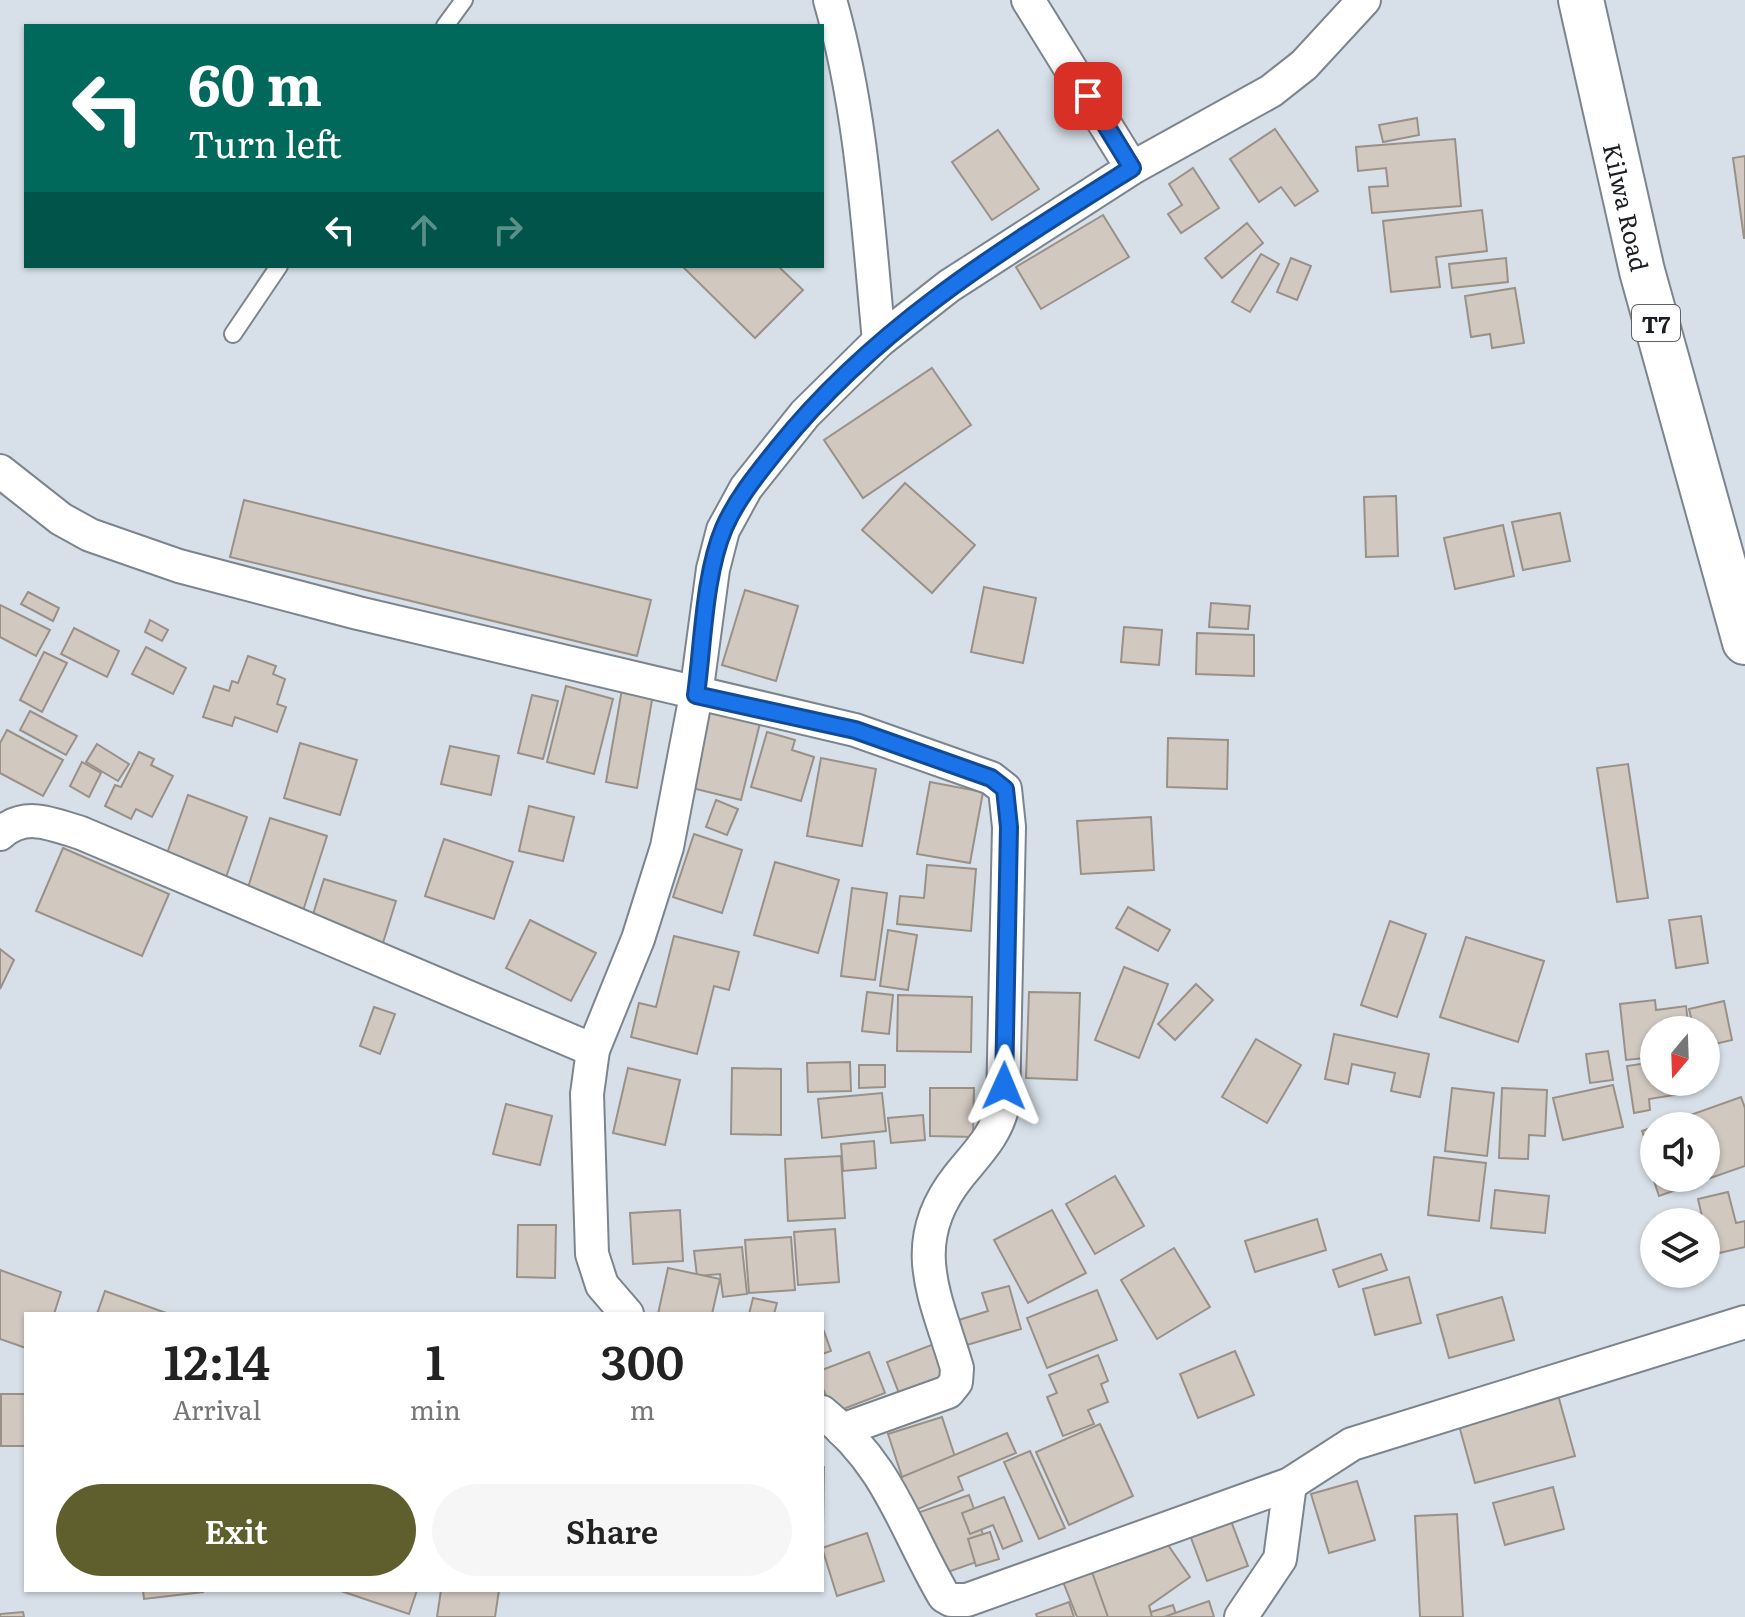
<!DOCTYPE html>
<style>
body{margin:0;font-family:Literata,serif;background:#f6f6f6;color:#222;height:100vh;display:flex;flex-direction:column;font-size:30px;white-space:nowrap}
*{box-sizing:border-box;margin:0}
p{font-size:26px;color:#767676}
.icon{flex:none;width:44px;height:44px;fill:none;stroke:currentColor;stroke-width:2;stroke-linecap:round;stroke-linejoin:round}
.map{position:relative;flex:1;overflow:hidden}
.side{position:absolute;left:24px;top:1312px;width:800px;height:280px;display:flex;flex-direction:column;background:#fff;border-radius:0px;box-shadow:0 2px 6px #0004}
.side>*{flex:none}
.hud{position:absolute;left:24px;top:24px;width:800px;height:244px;border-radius:0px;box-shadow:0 2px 6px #0004;background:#00695c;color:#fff;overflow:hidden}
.needle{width:52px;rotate:199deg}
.buttons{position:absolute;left:1640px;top:1016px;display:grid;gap:16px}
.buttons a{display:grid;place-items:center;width:80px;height:80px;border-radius:50%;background:#fff;box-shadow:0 2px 6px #0004;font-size:40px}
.pin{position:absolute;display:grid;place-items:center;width:68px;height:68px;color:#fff;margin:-34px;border-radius:16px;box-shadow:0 4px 12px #0006}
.me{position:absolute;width:88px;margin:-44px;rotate:1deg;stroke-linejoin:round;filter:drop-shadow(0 0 6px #0008)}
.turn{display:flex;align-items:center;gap:28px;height:168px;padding:0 32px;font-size:36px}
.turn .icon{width:104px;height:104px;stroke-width:2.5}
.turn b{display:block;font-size:56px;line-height:68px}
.lanes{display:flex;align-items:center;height:76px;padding:0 32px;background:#0003;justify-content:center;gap:40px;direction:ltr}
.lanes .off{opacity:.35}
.eta{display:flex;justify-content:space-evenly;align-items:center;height:136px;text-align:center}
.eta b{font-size:48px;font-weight:600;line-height:56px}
.action{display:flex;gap:16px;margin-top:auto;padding:16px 32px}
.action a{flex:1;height:92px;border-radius:48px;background:#5e5f2d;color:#fff;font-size:32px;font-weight:600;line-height:92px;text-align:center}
.action a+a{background:#f6f6f6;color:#222}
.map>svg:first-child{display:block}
</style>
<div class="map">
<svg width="1745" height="1617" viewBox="0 0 1745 1617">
<rect width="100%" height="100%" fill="#d7e0e9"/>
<!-- building -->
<g fill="#d1c8bf" stroke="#999188" stroke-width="2">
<path d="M1417,118L1419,135L1383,142L1379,125Z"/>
<path d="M1275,129L1318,191L1295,206L1281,187L1259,202L1230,159Z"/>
<path d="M998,130L1039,189L992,220L952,162Z"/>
<path d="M1455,139L1461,206L1372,213L1369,187L1388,186L1386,168L1358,171L1356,147Z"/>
<path d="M1745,156V238H1744L1733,158Z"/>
<path d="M1193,168L1219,208L1181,233L1168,214L1182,205L1169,184Z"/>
<path d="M1482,210L1487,251L1436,257L1440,287L1391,292L1383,221Z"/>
<path d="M1103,215L1129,257L1041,309L1016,267Z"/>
<path d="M1247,223L1263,243L1222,278L1205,258Z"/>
<path d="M1261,254L1279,264L1250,312L1232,302Z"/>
<path d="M1291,258L1311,266L1297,300L1277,292Z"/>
<path d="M1506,258L1508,282L1452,288L1449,264Z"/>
<path d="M687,266H778L803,290L755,338L684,268Z"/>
<path d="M1515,288L1524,343L1492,348L1490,334L1471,337L1465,296Z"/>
<path d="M932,368L971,425L863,498L824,440Z"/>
<path d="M905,483L975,545L932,593L862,530Z"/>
<path d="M1396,496L1398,556L1366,557L1364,497Z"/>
<path d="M244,500L651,600L637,656L230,557Z"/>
<path d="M1560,513L1570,561L1523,570L1512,522Z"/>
<path d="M1503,525L1514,576L1455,589L1444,538Z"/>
<path d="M984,587L1036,598L1023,663L971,652Z"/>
<path d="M745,590L798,606L776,681L722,665Z"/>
<path d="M28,592L59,608L53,621L21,604Z"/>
<path d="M1211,603L1250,606L1248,629L1209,627Z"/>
<path d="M0,605L50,630L36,656L0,637Z"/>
<path d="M150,620L168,630L162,641L145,632Z"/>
<path d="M1124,627L1162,630L1159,665L1121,662Z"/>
<path d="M74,628L119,651L107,677L61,654Z"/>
<path d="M1197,633L1254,635V676L1196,674Z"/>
<path d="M146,647L186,668L173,694L132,674Z"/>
<path d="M44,652L67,663L42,712L20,700Z"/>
<path d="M248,656L276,666L273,674L285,679L277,704L286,707L277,732L235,717L232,726L203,717L214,686L229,691L232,681L238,683Z"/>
<path d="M566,686L613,699L594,774L547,762Z"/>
<path d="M622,689L653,694L637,788L606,782Z"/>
<path d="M532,695L558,701L543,759L518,753Z"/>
<path d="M708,706L761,719L741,800L688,787Z"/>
<path d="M30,711L77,736L66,755L20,730Z"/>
<path d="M7,730L63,760L43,796L0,773V743Z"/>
<path d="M767,732L795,740L792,750L814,757L801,801L751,787Z"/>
<path d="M1168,738L1228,740L1227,789L1167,787Z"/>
<path d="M300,743L357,760L340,815L284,798Z"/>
<path d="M97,744L129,764L118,781L86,762Z"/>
<path d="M450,746L499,756L491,795L441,784Z"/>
<path d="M139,752L154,759L151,765L173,776L152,817L136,809L131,819L105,806L115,785L121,787Z"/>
<path d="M821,758L876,769L862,846L807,836Z"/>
<path d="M82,762L101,773L89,797L70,786Z"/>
<path d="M1628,764L1648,898L1617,902L1597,768Z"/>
<path d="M930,782L983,792L970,863L917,854Z"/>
<path d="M188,795L247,817L225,880L165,859Z"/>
<path d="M716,800L738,809L727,835L706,827Z"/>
<path d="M529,806L574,817L563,861L519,851Z"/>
<path d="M1151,817L1154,870L1081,874L1077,821Z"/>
<path d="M270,818L327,836L302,914L245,897Z"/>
<path d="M694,834L742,850L722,913L673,897Z"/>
<path d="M444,839L513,862L494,919L425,896Z"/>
<path d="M63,848L169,894L142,956L36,911Z"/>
<path d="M775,862L839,880L818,953L754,935Z"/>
<path d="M927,865L976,869L971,931L897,924L900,896L924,898Z"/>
<path d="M324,879L396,901L382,946L310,924Z"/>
<path d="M852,888L887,893L875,980L841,976Z"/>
<path d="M1128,907L1170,930L1158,951L1116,928Z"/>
<path d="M1701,916L1708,963L1676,968L1669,920Z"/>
<path d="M530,920L596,953L571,1001L506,968Z"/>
<path d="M1390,921L1426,934L1397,1017L1361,1005Z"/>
<path d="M888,930L917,935L908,990L880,986Z"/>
<path d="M674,936L739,952L729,990L714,986L697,1054L631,1037L639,1003L656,1007Z"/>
<path d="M1466,937L1544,961L1518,1042L1440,1017Z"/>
<path d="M0,949L14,960L0,989Z"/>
<path d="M1124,967L1168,984L1139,1058L1095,1040Z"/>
<path d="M1196,984L1213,1000L1175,1040L1158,1024Z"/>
<path d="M867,992L893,995L889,1034L862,1031Z"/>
<path d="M1029,992L1080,993L1077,1080L1026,1078Z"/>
<path d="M898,995L972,997L971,1052L897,1051Z"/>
<path d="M1655,1000L1656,1010L1686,1006L1689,1030H1654V1057L1626,1060L1620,1004Z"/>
<path d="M1724,1001L1732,1040L1706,1046V1030H1694L1689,1009Z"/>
<path d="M374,1007L395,1014L380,1054L360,1046Z"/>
<path d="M1334,1034L1429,1054L1420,1097L1391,1091L1395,1073L1352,1064L1348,1084L1325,1079Z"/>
<path d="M1256,1039L1301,1065L1267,1123L1222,1097Z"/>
<path d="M1608,1051L1613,1080L1590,1083L1586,1054Z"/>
<path d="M850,1062L851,1091L808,1092L807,1063Z"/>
<path d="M1654,1062V1082H1685L1687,1093L1649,1099L1650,1110L1634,1113L1627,1066Z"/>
<path d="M859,1065H885V1087L859,1088Z"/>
<path d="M628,1068L680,1080L665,1145L613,1133Z"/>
<path d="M732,1068L781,1069V1135L731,1134Z"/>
<path d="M1613,1085L1623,1127L1563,1140L1553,1098Z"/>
<path d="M930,1088H974L973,1137L930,1136Z"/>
<path d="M1452,1088L1494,1093L1487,1156L1445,1151Z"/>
<path d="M1502,1088L1547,1090L1545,1136L1529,1135L1528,1159L1499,1158Z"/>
<path d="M882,1093L886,1131L822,1138L818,1099Z"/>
<path d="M1741,1097L1745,1108V1166L1659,1196L1650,1169L1654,1167V1178H1706V1126H1685L1682,1118Z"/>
<path d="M506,1104L552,1116L540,1165L493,1154Z"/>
<path d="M923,1115L925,1140L891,1143L888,1118Z"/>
<path d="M1654,1127V1153L1650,1154L1642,1131Z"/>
<path d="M874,1141L876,1168L843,1171L841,1144Z"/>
<path d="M841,1156L845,1218L788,1221L785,1159Z"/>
<path d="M1434,1157L1486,1163L1479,1221L1428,1215Z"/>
<path d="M1115,1176L1144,1226L1095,1254L1066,1204Z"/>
<path d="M1495,1190L1549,1196L1545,1233L1491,1228Z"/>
<path d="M1728,1192L1736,1223L1745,1221V1247L1711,1255L1698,1199Z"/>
<path d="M680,1210L683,1261L633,1264L630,1213Z"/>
<path d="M1052,1210L1086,1273L1028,1303L994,1240Z"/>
<path d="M1317,1219L1326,1250L1255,1272L1245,1241Z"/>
<path d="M518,1225H556L555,1278L517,1277Z"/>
<path d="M835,1229L839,1282L798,1285L794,1232Z"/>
<path d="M791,1237L795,1290L749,1293L745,1240Z"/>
<path d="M742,1247L747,1294L723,1297L720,1274L697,1276L694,1251Z"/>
<path d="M1174,1248L1210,1307L1157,1339L1121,1280Z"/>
<path d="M1381,1254L1387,1270L1339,1287L1333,1270Z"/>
<path d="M668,1268L720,1279L712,1314H658Z"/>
<path d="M0,1270L61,1292L54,1314H26V1348L0,1339Z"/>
<path d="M1409,1277L1421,1323L1375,1335L1363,1289Z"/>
<path d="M1009,1286L1021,1329L960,1347L952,1322L988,1311L982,1293Z"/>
<path d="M1097,1290L1117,1340L1047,1368L1027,1318Z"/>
<path d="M105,1291L169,1314H97Z"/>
<path d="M1502,1297L1514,1340L1449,1358L1437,1315Z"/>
<path d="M753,1298L777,1303L774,1314H749Z"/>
<path d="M822,1326L831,1351L822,1354Z"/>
<path d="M934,1344L949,1383L902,1401L887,1362Z"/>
<path d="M1235,1351L1254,1395L1198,1418L1180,1374Z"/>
<path d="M869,1352L885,1393L833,1413L822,1386V1370Z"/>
<path d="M1098,1355L1108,1381L1101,1384L1108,1402L1088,1410L1094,1424L1063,1436L1047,1397L1057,1393L1049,1375Z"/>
<rect x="1" y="1394" width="25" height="52"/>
<path d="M1558,1395L1575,1456L1475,1483L1458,1422Z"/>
<path d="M942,1417L959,1469L905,1486L888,1434Z"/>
<path d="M1100,1424L1133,1496L1069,1525L1036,1452Z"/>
<path d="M1007,1433L1016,1453L958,1477L963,1490L911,1512L897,1479Z"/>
<path d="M1030,1451L1065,1528L1039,1539L1004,1462Z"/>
<path d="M822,1467H824L823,1528H822Z"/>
<path d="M1357,1481L1375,1540L1329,1553L1311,1494Z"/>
<path d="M1553,1487L1564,1529L1505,1545L1493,1503Z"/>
<path d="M969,1495L991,1557L939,1575L917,1513Z"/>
<path d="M1004,1497L1022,1541L1003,1549L993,1525L970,1534L962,1513Z"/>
<path d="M1228,1513L1248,1566L1207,1581L1187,1527Z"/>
<path d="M1457,1514L1463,1617H1420L1415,1516Z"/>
<path d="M990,1532L999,1559L976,1566L968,1539Z"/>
<path d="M867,1533L884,1581L837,1596L822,1548Z"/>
<path d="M1145,1543L1157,1576L1107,1594L1115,1616L1148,1604L1151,1612L1173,1605L1177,1617H1077L1060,1574Z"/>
<path d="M1168,1545L1190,1577L1149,1606L1152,1617H1108L1092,1572Z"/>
<path d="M143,1590H203V1592L144,1599Z"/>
<path d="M338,1590H417L409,1614Z"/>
<path d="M441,1590H499L495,1617H437Z"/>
<path d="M1209,1601L1214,1617H1164Z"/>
<path d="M1069,1602L1074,1617H1037L1036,1614Z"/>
<path d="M23,1612L24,1617H0V1614Z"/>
</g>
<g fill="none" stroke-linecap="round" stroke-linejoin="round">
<defs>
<g id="service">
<path d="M445,26L464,0"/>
<path d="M233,334L279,266"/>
</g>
<g id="minor">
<path d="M830,0C862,111 868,227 879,341"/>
<path d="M1028,0L1132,168"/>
<path d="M0,471L61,519L90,535L179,566L358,613L855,730L991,778L1005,789L1009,827L1003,1105C996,1136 977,1153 958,1177C905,1244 936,1297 957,1368L956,1382L948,1392L842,1430"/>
<path d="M0,834C25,811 52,824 81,833L593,1050"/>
<path d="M627,1314L602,1285L592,1254L587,1094L593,1050L638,939L667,847L696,695L713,569L723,530L746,488L805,414L879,341L949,286L1132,168L1271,91L1304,65L1364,0"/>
<path d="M822,1412C890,1466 903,1526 944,1596L951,1600H967L1290,1484L1352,1444L1745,1322"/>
<path d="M1241,1617L1280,1559L1290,1484"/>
</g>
<g id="trunk">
<path id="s1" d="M1581,0L1642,271L1745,642"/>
</g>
</defs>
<!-- service casing -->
<use href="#service" stroke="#7c858d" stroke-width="20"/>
<!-- minor casing -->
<use href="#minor" stroke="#7c858d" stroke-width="36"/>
<!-- trunk casing -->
<use href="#trunk" stroke="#7c858d" stroke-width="48"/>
<!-- service -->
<use href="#service" stroke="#fff" stroke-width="16"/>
<!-- minor -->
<use href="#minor" stroke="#fff" stroke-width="32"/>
<!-- trunk -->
<use href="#trunk" stroke="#fff" stroke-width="44"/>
</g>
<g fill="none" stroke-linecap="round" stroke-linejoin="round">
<defs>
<path id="route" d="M1004,1086L1009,827L1005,789L991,778L855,730L696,695C703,644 704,575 724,528C737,498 758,473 778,448C875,327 1003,249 1132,168L1088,96"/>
</defs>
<!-- route casing -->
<use href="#route" stroke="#114b97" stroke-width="20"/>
<!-- route -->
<use href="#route" stroke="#1a73e8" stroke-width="14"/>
</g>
<g text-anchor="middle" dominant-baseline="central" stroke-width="8" stroke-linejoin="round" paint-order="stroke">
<!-- shield labels -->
<rect fill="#fff" stroke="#5f6264" stroke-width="2" x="1632" y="305" width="48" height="36" rx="6"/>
<g font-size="22" font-weight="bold" fill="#1b1e22">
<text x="1656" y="323">T7</text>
</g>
<!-- street labels -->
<g font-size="24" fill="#1b1e22" stroke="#fff">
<text stroke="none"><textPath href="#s1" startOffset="212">Kilwa Road</textPath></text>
</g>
</g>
</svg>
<div class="buttons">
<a><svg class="needle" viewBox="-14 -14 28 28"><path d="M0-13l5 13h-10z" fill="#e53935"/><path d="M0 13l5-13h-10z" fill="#767676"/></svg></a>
<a><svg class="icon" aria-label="sound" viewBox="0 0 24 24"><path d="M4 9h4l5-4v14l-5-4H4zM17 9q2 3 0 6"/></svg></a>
<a><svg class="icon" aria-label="layers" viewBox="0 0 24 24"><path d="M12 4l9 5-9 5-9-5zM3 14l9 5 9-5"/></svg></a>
</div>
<div class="pin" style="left:1088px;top:96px;background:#d93025"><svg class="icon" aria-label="arrive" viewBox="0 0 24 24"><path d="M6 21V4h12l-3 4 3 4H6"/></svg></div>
<svg class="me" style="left:1004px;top:1086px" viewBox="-20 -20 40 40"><path d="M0-17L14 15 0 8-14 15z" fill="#1a73e8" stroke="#fff" stroke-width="4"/></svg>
<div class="hud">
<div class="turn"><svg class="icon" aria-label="left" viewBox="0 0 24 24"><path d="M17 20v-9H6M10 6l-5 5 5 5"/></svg><div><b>60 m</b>Turn left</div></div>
<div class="lanes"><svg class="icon" aria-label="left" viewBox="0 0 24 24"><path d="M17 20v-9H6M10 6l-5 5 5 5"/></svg><svg class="icon off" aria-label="ahead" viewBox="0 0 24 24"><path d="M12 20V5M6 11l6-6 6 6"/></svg><svg class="icon off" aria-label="right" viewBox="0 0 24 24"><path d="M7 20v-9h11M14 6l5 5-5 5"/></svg></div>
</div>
<section class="side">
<div class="eta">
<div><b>12:14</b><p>Arrival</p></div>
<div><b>1</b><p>min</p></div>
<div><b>300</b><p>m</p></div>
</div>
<div class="action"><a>Exit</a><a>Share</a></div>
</section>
</div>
